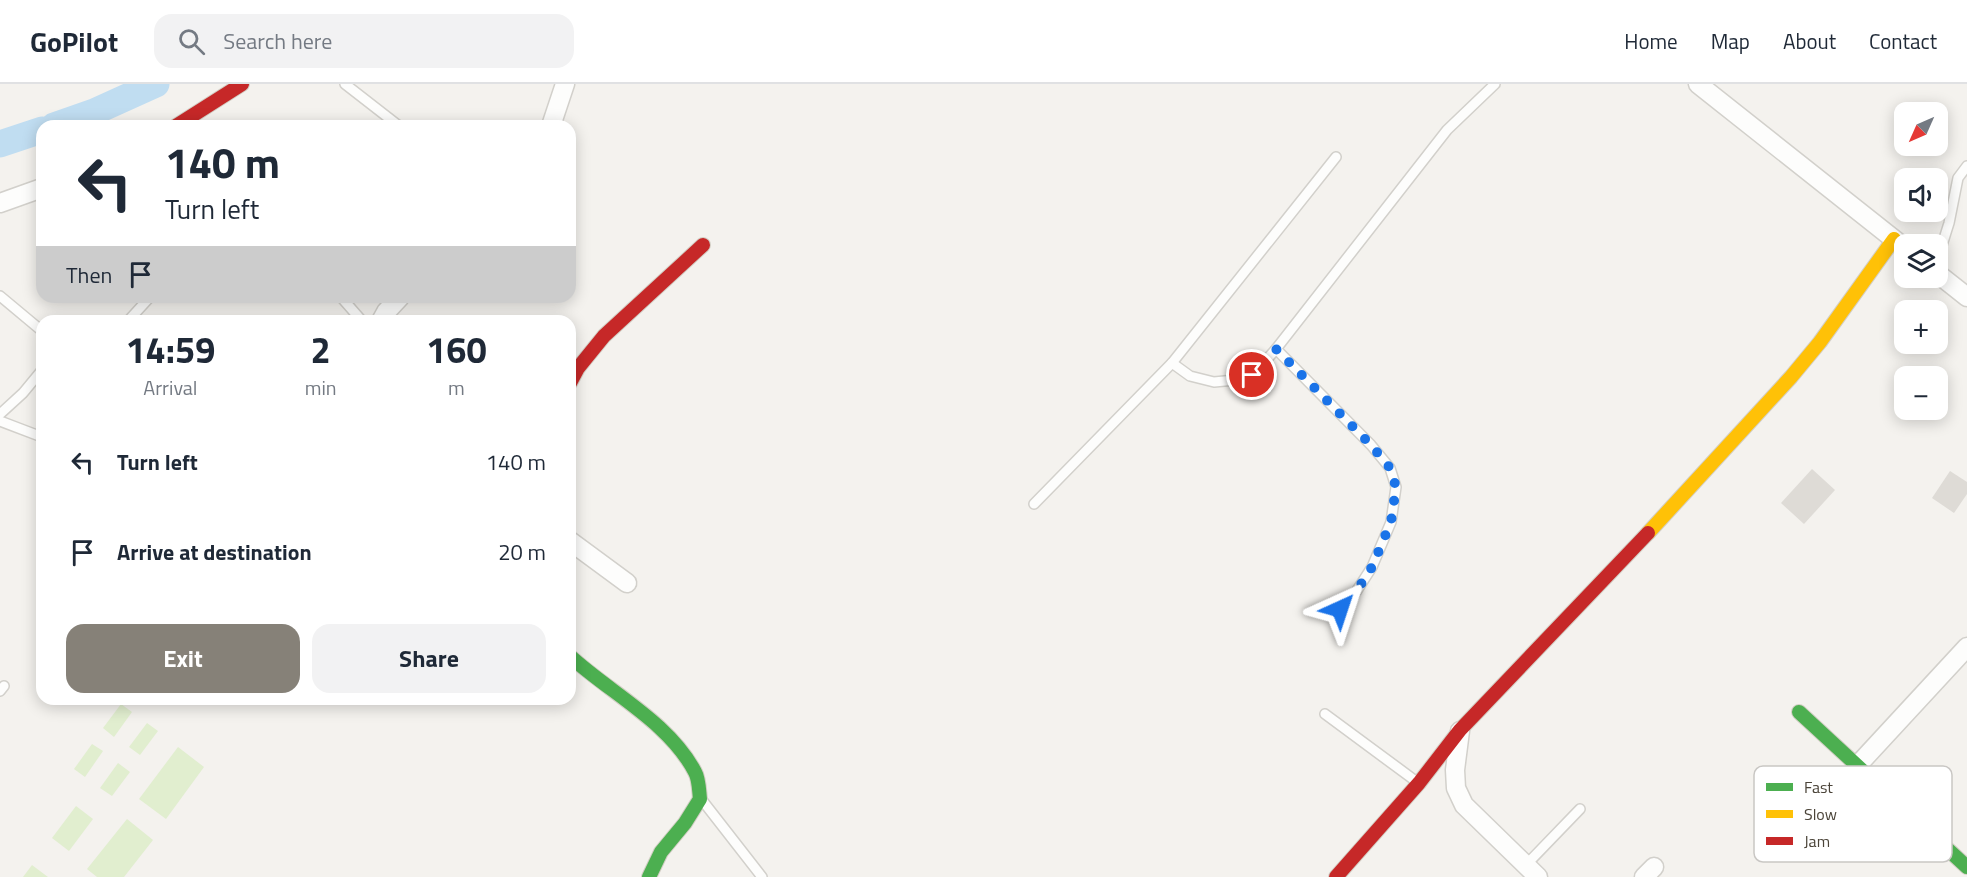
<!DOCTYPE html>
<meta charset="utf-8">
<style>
body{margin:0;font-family:"Titillium Web",sans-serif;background:#f2f2f3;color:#1f2937;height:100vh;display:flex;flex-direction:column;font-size:22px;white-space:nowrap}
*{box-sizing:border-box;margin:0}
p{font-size:20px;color:#747a83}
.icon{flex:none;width:33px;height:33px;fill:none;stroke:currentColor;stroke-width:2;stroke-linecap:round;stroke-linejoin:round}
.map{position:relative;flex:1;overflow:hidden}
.panel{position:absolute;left:36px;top:231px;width:540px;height:390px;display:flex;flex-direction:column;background:#fff;border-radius:18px;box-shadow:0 3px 15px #0003}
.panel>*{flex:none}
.banner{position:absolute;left:36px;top:36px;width:540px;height:183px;border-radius:18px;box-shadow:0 3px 15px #0003;background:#fff;color:#1f2937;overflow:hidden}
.needle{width:39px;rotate:225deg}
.tools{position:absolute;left:1894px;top:18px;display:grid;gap:12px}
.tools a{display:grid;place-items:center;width:54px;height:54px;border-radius:12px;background:#fff;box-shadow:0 3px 15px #0003;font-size:30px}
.pin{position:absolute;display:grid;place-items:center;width:51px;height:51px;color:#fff;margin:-26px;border:3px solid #fff;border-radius:50%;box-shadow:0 2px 6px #0007}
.me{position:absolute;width:66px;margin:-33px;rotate:42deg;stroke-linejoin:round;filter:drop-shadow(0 0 4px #0008)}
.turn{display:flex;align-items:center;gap:21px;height:126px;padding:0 30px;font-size:27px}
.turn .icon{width:78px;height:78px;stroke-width:2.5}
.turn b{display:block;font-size:42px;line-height:51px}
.then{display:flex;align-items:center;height:57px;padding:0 30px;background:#0003;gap:12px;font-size:22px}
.eta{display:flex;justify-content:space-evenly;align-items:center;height:102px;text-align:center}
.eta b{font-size:36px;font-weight:700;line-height:42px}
.button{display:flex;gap:12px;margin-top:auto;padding:12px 30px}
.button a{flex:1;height:69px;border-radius:18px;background:#868178;color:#fff;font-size:24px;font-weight:700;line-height:69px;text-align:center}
.button a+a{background:#f2f2f3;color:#1f2937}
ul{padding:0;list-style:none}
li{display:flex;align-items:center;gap:18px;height:90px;padding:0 30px}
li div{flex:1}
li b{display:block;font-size:22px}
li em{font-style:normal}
header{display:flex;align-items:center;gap:36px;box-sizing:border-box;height:84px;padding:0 30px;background:#fff;border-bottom:2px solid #e0e1e3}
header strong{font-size:28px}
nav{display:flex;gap:33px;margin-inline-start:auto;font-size:21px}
.search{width:420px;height:54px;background:#f2f2f3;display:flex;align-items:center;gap:15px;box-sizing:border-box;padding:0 21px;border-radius:18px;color:#747a83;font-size:22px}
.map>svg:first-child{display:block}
</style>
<header>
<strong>GoPilot</strong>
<div class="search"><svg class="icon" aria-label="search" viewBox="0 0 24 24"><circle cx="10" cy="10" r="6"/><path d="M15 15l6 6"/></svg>Search here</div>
<nav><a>Home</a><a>Map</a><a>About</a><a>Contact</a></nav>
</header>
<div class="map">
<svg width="1967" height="793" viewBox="0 0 1967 793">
<rect width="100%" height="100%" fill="#f4f2ee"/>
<!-- green -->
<g fill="#e1eecf">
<path d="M121,620L132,628L114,653L103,644Z"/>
<path d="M147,639L158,647L140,671L129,663Z"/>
<path d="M92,660L103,667L85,693L74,685Z"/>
<path d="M178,663L204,683L166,735L139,715Z"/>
<path d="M118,679L130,688L112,712L100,704Z"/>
<path d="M76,722L93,735L69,767L52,754Z"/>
<path d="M127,735L153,756L124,793H97L87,785Z"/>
<path d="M32,781L48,793H23Z"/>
</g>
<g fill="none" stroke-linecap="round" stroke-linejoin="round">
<!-- river -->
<g stroke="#c0ddf1" stroke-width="27">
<path d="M54,42L94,28L156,0"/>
<path d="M0,60L42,46"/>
</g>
</g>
<!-- building -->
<g fill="#dedbd6">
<path d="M1812,385L1835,406L1804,440L1781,419Z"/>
<path d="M1950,387L1967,398V410L1954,429L1932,414Z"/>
</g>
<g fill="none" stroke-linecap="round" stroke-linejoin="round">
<defs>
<g id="lane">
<path d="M345,0L399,42"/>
<path d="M1938,174L1949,139L1958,94L1967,82"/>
<path d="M0,212L42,247"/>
<path d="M341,213L362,237"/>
<path d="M128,237L150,213"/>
<path d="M1276,265L1371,361L1390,384L1396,403L1391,438L1372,483L1354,511L1339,525"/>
<path d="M1172,279L1190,292L1214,298L1235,296L1252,292L1276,265L1447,46L1495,0"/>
<path d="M0,330L23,309L42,286"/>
<path d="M0,337L42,353"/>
<path d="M1034,420L1172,279L1336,73"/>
<path d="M0,607L4,602"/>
<path d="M1325,630L1417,698"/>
<path d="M702,716L762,793"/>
<path d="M1526,781L1580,725"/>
</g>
<g id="street">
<path d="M1698,0L1905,164"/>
<path d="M551,42L565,0"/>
<path d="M0,119L42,104"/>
<path d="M1938,190L1967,213"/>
<path d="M381,237L386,228L400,213"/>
<path d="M570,457L627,499"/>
<path d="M1460,647L1455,686L1456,704L1464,721L1538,793"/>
<path d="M1857,682L1967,563"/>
<path d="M1644,793L1654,783"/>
</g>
<g id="fast">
<path d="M570,572C610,609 669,638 695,688C699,695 699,706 700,715L685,739L661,768L649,793"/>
<path d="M1799,628L1967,783"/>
</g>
<path id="slow" d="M1648,449L1791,293L1820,258L1894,155"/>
<g id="jam">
<path d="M176,42L242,0"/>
<path d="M570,299L578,284L604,252L703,161"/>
<path d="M1336,793L1419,699L1460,646L1648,449"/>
</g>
</defs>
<!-- lane casing -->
<use href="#lane" stroke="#d2d0cb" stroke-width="12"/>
<!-- street casing -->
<use href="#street" stroke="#d2d0cb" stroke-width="21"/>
<!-- fast casing -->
<use href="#fast" stroke="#d3cfc5" stroke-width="16"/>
<!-- slow casing -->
<use href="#slow" stroke="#d3cfc5" stroke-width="16"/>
<!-- jam casing -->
<use href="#jam" stroke="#d3cfc5" stroke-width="16"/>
<!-- lane -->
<use href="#lane" stroke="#fdfdfc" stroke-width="9"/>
<!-- street -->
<use href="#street" stroke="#fdfdfc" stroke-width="18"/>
<!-- fast -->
<use href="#fast" stroke="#4caf50" stroke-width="14"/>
<!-- slow -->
<use href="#slow" stroke="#ffc107" stroke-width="14"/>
<!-- jam -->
<use href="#jam" stroke="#c62828" stroke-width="14"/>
</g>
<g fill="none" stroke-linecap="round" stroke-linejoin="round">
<!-- route -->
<path stroke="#1a73e8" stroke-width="10" stroke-dasharray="0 18" d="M1252,291L1276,265L1371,361L1390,384L1396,403L1391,438L1372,483L1354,511L1340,525"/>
</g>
<!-- legend -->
<rect x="1754" y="682" width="198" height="96" rx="9" fill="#fff" stroke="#c9c7c4" stroke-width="1.5"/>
<rect x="1766" y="699" width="27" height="8" fill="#4caf50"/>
<rect x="1766" y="726" width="27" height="8" fill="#ffc107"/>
<rect x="1766" y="753" width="27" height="8" fill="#c62828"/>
<g font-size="16" fill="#4b4439">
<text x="1804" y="709">Fast</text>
<text x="1804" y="736">Slow</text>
<text x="1804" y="763">Jam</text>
</g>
</svg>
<div class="tools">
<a><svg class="needle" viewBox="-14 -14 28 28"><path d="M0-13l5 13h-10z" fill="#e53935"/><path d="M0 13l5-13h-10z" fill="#747a83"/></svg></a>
<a><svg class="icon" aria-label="sound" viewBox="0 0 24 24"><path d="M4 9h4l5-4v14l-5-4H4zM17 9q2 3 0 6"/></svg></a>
<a><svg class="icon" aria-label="layers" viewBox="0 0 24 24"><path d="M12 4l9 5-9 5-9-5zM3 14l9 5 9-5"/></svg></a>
<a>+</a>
<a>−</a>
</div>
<div class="pin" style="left:1252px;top:291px;background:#d93025"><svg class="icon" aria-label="arrive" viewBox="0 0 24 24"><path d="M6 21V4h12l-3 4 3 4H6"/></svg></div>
<svg class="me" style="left:1340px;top:525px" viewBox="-20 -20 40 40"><path d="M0-17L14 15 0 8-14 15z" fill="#1a73e8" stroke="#fff" stroke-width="4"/></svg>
<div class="banner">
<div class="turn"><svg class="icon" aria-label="left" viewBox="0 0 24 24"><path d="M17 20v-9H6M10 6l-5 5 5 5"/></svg><div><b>140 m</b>Turn left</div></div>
<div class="then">Then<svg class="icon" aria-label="arrive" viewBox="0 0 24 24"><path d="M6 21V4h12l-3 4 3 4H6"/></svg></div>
</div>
<section class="panel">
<div class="eta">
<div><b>14:59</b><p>Arrival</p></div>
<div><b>2</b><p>min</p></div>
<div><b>160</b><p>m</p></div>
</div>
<ul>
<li><svg class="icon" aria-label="left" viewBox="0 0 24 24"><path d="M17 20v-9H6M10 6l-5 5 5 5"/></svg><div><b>Turn left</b></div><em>140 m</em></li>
<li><svg class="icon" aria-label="arrive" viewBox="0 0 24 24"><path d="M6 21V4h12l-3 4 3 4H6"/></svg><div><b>Arrive at destination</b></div><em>20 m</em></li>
</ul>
<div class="button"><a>Exit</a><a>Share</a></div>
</section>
</div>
